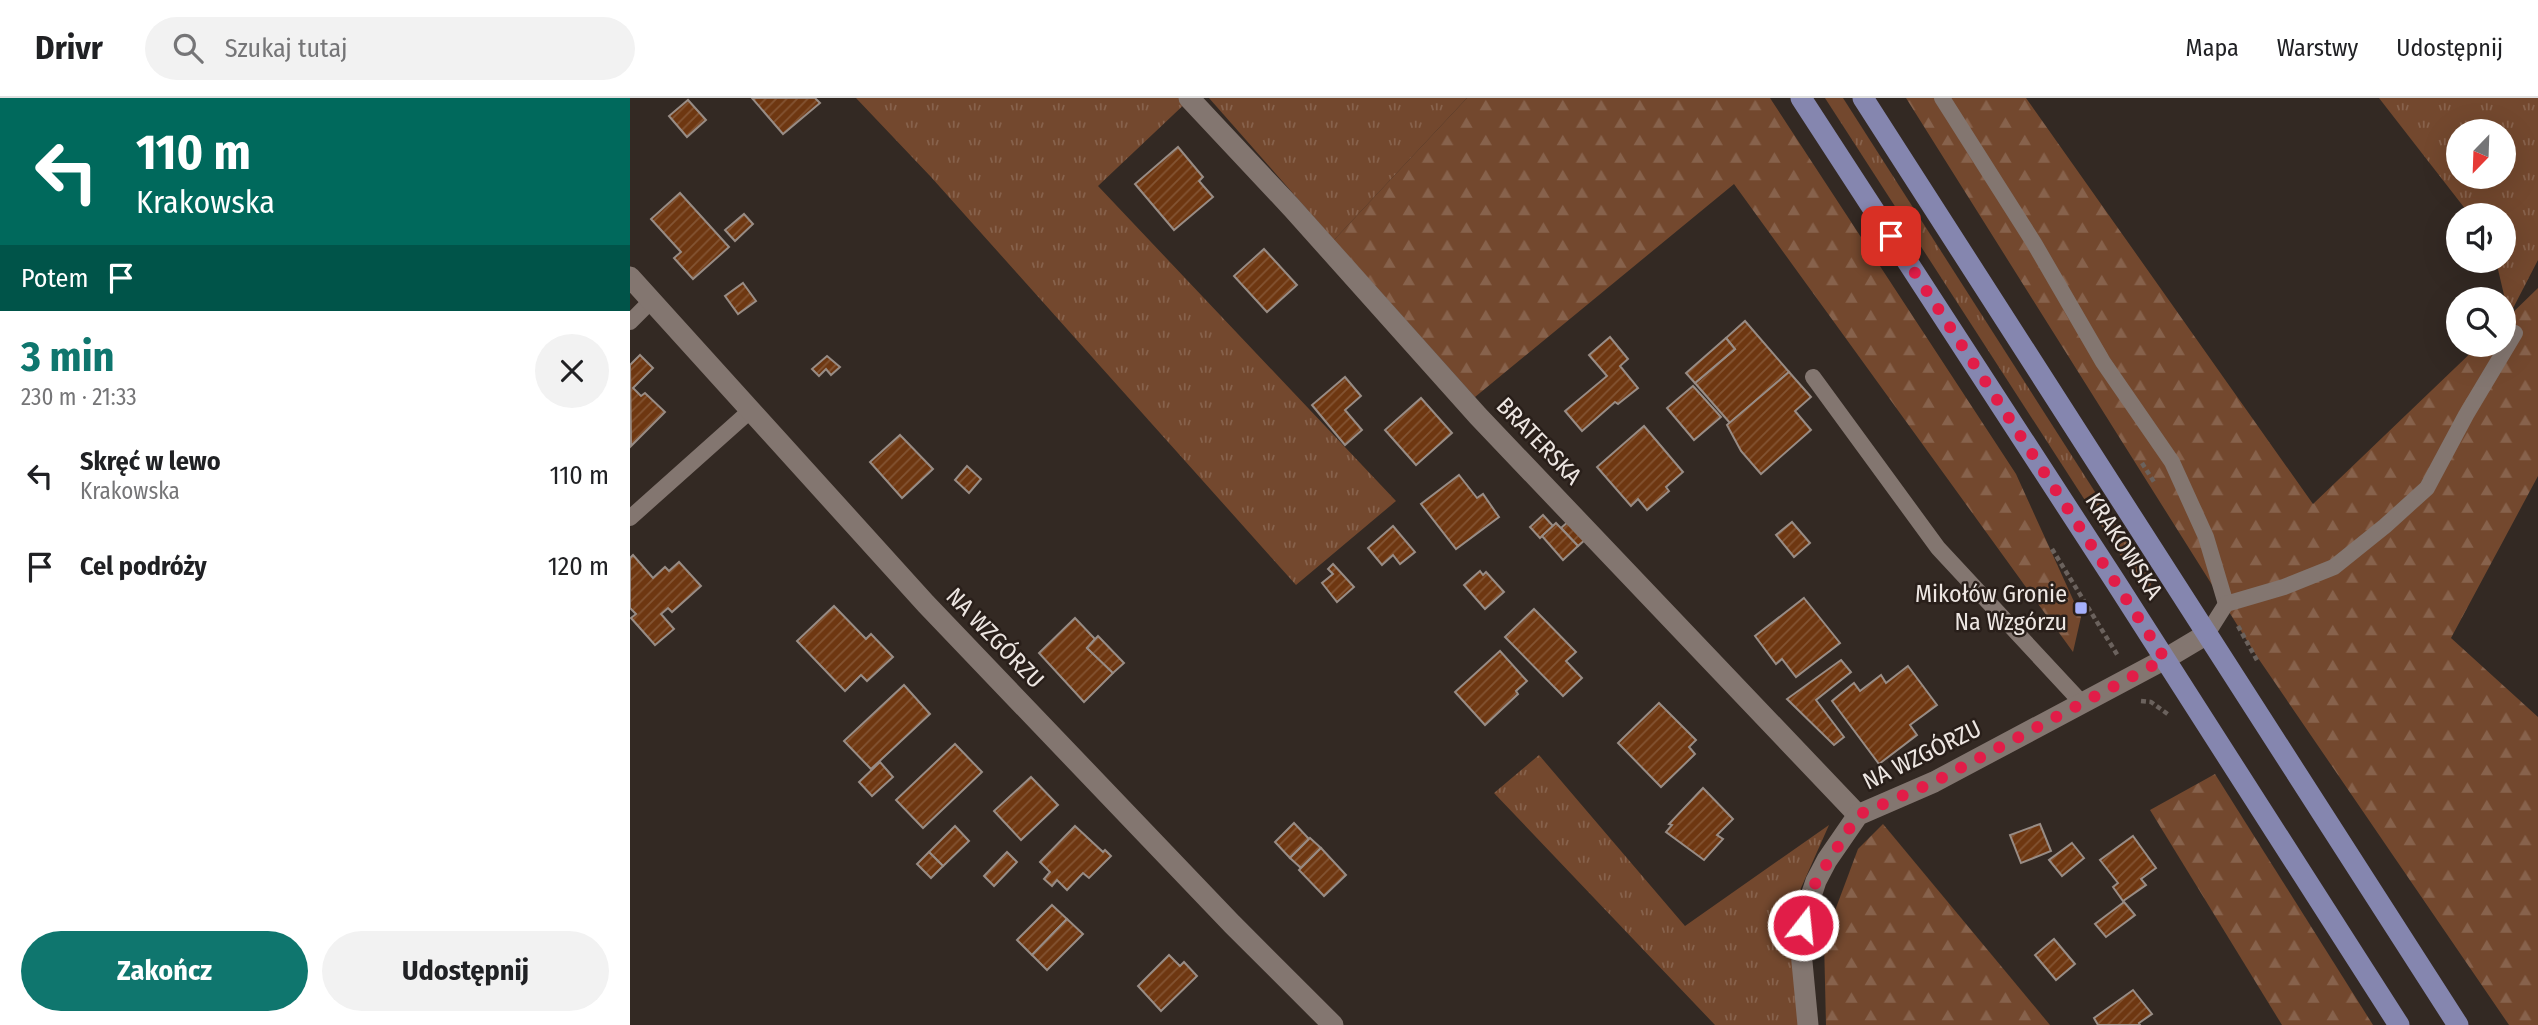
<!DOCTYPE html>
<html lang="pl">
<meta charset="utf-8">
<style>
body{margin:0;font-family:"Fira Sans Condensed",sans-serif;background:#f2f2f2;color:#202124;height:100vh;display:flex;flex-direction:column;font-size:26px;white-space:nowrap}
*{box-sizing:border-box;margin:0}
p{font-size:23px;color:#757577}
.icon{flex:none;width:38px;height:38px;fill:none;stroke:currentColor;stroke-width:2;stroke-linecap:round;stroke-linejoin:round}
.map{position:relative;flex:1;overflow:hidden}
.side{display:flex;flex-direction:column;background:#fff;width:630px}
.side>*{flex:none}
.hud{background:#00695c;color:#fff;overflow:hidden}
.needle{width:46px;rotate:203deg}
.tools{position:absolute;left:1816px;top:21px;display:grid;gap:14px}
.tools a{display:grid;place-items:center;width:70px;height:70px;border-radius:50%;background:#fff;box-shadow:0 7px 28px #0002;font-size:35px}
.pin{position:absolute;display:grid;place-items:center;width:60px;height:60px;color:#fff;margin:-30px;border-radius:14px;box-shadow:0 4px 10px #0006}
.me{position:absolute;width:77px;margin:-38px;rotate:16deg;stroke-linejoin:round;filter:drop-shadow(0 0 5px #0008)}
.turn{display:flex;align-items:center;gap:24px;height:147px;padding:0 21px;font-size:32px}
.turn .icon{width:91px;height:91px;stroke-width:2.5}
.turn b{display:block;font-size:49px;line-height:60px}
.then{display:flex;align-items:center;height:66px;padding:0 21px;background:#0003;gap:14px;font-size:26px}
.round{display:grid;place-items:center;flex:none;width:74px;height:74px;border-radius:37px;background:#f2f2f2}
.overview{display:flex;align-items:center;justify-content:space-between;height:119px;padding:0 21px}
h1{font-size:42px;font-weight:700;line-height:52px;color:#0f766e}
.primary-button{display:flex;gap:14px;margin-top:auto;padding:14px 21px}
.primary-button a{flex:1;height:80px;border-radius:42px;background:#0f766e;color:#fff;font-size:28px;font-weight:700;line-height:80px;text-align:center}
.primary-button a+a{background:#f2f2f2;color:#202124}
ul{padding:0;list-style:none}
li{display:flex;align-items:center;gap:21px;height:91px;padding:0 21px}
li div{flex:1}
li b{display:block;font-size:26px}
li em{font-style:normal}
header{display:flex;align-items:center;gap:42px;box-sizing:border-box;height:98px;padding:0 35px;background:#fff;border-bottom:2px solid #e0e0e0}
header strong{font-size:33px}
nav{display:flex;gap:38px;margin-inline-start:auto;font-size:24px}
.search{width:490px;height:63px;background:#f2f2f2;display:flex;align-items:center;gap:18px;box-sizing:border-box;padding:0 24px;border-radius:38px;color:#757577;font-size:26px}
main{display:flex;flex:1;min-height:0}
.map>svg:first-child{display:block}
</style>
<header>
<strong>Drivr</strong>
<div class="search"><svg class="icon" aria-label="search" viewBox="0 0 24 24"><circle cx="10" cy="10" r="6"/><path d="M15 15l6 6"/></svg>Szukaj tutaj</div>
<nav><a>Mapa</a><a>Warstwy</a><a>Udostępnij</a></nav>
</header>
<main>
<section class="side">
<div class="hud">
<div class="turn"><svg class="icon" aria-label="left" viewBox="0 0 24 24"><path d="M17 20v-9H6M10 6l-5 5 5 5"/></svg><div><b>110 m</b>Krakowska</div></div>
<div class="then">Potem<svg class="icon" aria-label="arrive" viewBox="0 0 24 24"><path d="M6 21V4h12l-3 4 3 4H6"/></svg></div>
</div>
<div class="overview"><div><h1>3 min</h1><p>230 m · 21:33</p></div><a class="round"><svg class="icon" aria-label="close" viewBox="0 0 24 24"><path d="M6 6l12 12M18 6L6 18"/></svg></a></div>
<ul>
<li><svg class="icon" aria-label="left" viewBox="0 0 24 24"><path d="M17 20v-9H6M10 6l-5 5 5 5"/></svg><div><b>Skręć w lewo</b><p>Krakowska</p></div><em>110 m</em></li>
<li><svg class="icon" aria-label="arrive" viewBox="0 0 24 24"><path d="M6 21V4h12l-3 4 3 4H6"/></svg><div><b>Cel podróży</b></div><em>120 m</em></li>
</ul>
<div class="primary-button"><a>Zakończ</a><a>Udostępnij</a></div>
</section>
<div class="map">
<svg width="1908" height="927" viewBox="0 0 1908 927">
<defs>
<pattern id="grass-tufts" width="24" height="20" patternUnits="userSpaceOnUse" patternTransform="scale(1.75)"><rect width="24" height="20" fill="#73482e"/><path d="M3 7l-1-3M5 7V3M7 7l1-3M15 17l-1-3M17 17v-4M19 17l1-3" fill="none" stroke="#87624c"/></pattern>
<pattern id="forest-firs" width="22" height="20" patternUnits="userSpaceOnUse" patternTransform="scale(1.75)"><rect width="22" height="20" fill="#73482e"/><path d="M5 1l3.5 6h-7zM16 11l3.5 6h-7z" fill="#87624c"/></pattern>
<pattern id="building-hatch" width="6" height="6" patternUnits="userSpaceOnUse" patternTransform="scale(1.75)"><rect width="6" height="6" fill="#6e3711"/><path d="M-1 1l2-2M0 6l6-6M5 7l2-2" fill="none" stroke="#835433"/></pattern>
</defs>
<rect width="100%" height="100%" fill="#332923"/>
<!-- grass -->
<g fill="url(#grass-tufts)" fill-rule="evenodd">
<path d="M226,0H561L468,88L766,403L666,487L301,79Z"/>
<path d="M579,0H837L704,142Z"/>
<path d="M1195,0H1213L1522,483L1519,493L1511,489Z"/>
<path d="M1749,0H1908V162L1879,218L1866,163H1874V117H1840ZM1874,33V79H1829V33Z"/>
<path d="M909,657L1055,828L1199,727L1163,808L1168,927H1085L864,695Z"/>
</g>
<!-- forest -->
<g fill="url(#forest-firs)">
<path d="M837,0H1140L1386,376L1451,519L1443,554L1104,86L845,299L704,142Z"/>
<path d="M1276,0H1396L1683,406L1849,247H1874V223L1908,190V378L1821,540L1908,619V927H1879L1628,560Z"/>
<path d="M1585,676L1743,927H1652L1520,712Z"/>
<path d="M1253,726L1420,927H1196L1194,842L1228,751Z"/>
</g>
<!-- building -->
<g fill="url(#building-hatch)" stroke="#988c85" stroke-width="2">
<path d="M122,0H185L190,5L153,36Z"/>
<path d="M58,2L76,22L57,39L39,18Z"/>
<path d="M548,49L573,79L569,83L583,99L544,132L505,86Z"/>
<path d="M50,95L99,149L63,181L44,160L51,154L21,121Z"/>
<path d="M114,116L123,126L105,143L95,132Z"/>
<path d="M634,151L667,187L637,214L604,178Z"/>
<path d="M113,185L126,203L108,216L95,198Z"/>
<path d="M1115,223L1159,274L1100,325L1065,285L1105,251L1096,240Z"/>
<path d="M980,239L998,261L990,268L1008,290L988,306L985,304L952,333L935,313L977,278L959,257Z"/>
<path d="M1096,240L1105,251L1065,285L1056,275Z"/>
<path d="M10,257L23,270L3,290L11,298L15,295L35,314L1,348L0,267Z"/>
<path d="M197,258L210,269L201,277L196,271L189,278L182,271Z"/>
<path d="M1159,274L1181,299L1165,313L1181,332L1131,376L1111,353L1097,327Z"/>
<path d="M715,279L731,298L715,312L732,332L715,347L682,307Z"/>
<path d="M1063,288L1091,319L1064,342L1037,310Z"/>
<path d="M791,300L822,335L786,367L755,332Z"/>
<path d="M1014,328L1053,374L1036,389L1039,393L1017,412L1008,401L1001,408L967,369Z"/>
<path d="M270,337L303,371L272,400L240,364Z"/>
<path d="M337,368L351,381L339,395L325,382Z"/>
<path d="M829,377L847,400L853,396L869,419L826,451L791,406Z"/>
<path d="M913,417L923,428L910,440L900,429Z"/>
<path d="M939,423L956,441L948,448L931,430Z"/>
<path d="M1162,424L1180,445L1164,459L1146,437Z"/>
<path d="M926,425L948,448L933,462L912,438Z"/>
<path d="M763,428L785,454L770,466L763,457L752,467L738,450Z"/>
<path d="M3,457L23,480L35,469L39,473L49,464L71,488L42,514L38,510L31,516L44,531L25,547L1,520L6,516L0,510V460Z"/>
<path d="M703,466L724,489L707,504L692,485L703,476L698,471Z"/>
<path d="M850,473L853,477L856,474L874,494L855,511L834,487Z"/>
<path d="M1174,500L1210,545L1166,579L1152,561L1146,566L1125,538Z"/>
<path d="M204,508L236,541L241,536L263,559L237,583L231,577L215,593L167,543Z"/>
<path d="M904,511L946,554L936,563L952,580L933,598L875,539Z"/>
<path d="M445,520L465,541L457,550L483,575L454,604L409,555Z"/>
<path d="M468,538L494,565L483,575L457,550Z"/>
<path d="M870,553L897,583L886,593L888,596L855,627L825,594Z"/>
<path d="M1211,562L1221,574L1186,602L1214,639L1204,647L1157,601Z"/>
<path d="M1278,568L1307,607L1280,627L1287,637L1249,666L1202,603L1224,585L1230,593L1251,577L1256,585Z"/>
<path d="M274,587L300,616L241,671L214,643Z"/>
<path d="M1029,605L1066,642L1059,649L1065,656L1031,689L988,645Z"/>
<path d="M325,646L352,674L293,730L266,702Z"/>
<path d="M250,664L263,679L242,698L229,684Z"/>
<path d="M401,679L428,707L391,742L364,713Z"/>
<path d="M1073,690L1103,721L1087,737L1093,741L1074,762L1036,734L1042,727L1039,726Z"/>
<path d="M664,725L679,741L660,760L645,744Z"/>
<path d="M1410,726L1421,753L1391,765L1380,737Z"/>
<path d="M325,728L339,743L313,768L299,754Z"/>
<path d="M445,728L473,754L475,752L481,758L459,780L453,775L437,792L427,782L422,788L414,781L420,774L410,764Z"/>
<path d="M1503,738L1526,770L1511,781L1516,787L1493,803L1483,789L1488,785L1470,762Z"/>
<path d="M680,740L691,750L671,770L660,760Z"/>
<path d="M1442,745L1454,760L1432,778L1419,762Z"/>
<path d="M691,750L716,777L694,798L669,772Z"/>
<path d="M299,754L313,768L301,780L287,766Z"/>
<path d="M377,754L387,764L364,788L354,778Z"/>
<path d="M1494,804L1505,817L1476,839L1465,826Z"/>
<path d="M422,807L437,821L402,857L387,842Z"/>
<path d="M437,821L453,836L417,872L402,857Z"/>
<path d="M1424,841L1445,866L1426,882L1405,857Z"/>
<path d="M539,857L550,868L554,864L567,878L531,913L508,888Z"/>
<path d="M1503,892L1522,916L1509,925L1510,927H1468L1464,920Z"/>
</g>
<g fill="none" stroke-linecap="round" stroke-linejoin="round">
<!-- path -->
<g stroke="#6b625d" stroke-width="4.5" stroke-dasharray="5 3.5" stroke-linecap="butt">
<path d="M1512,365L1524,384"/>
<path d="M1422,451L1488,558"/>
<path d="M1608,528L1628,564"/>
<path d="M1511,603L1521,604L1539,617"/>
</g>
<!-- service -->
<g stroke="#837670" stroke-width="16">
<path d="M1312,0L1404,145L1473,264L1542,364L1576,439L1596,506"/>
<path d="M0,224L22,202"/>
<path d="M1183,279L1308,450L1452,605"/>
<path d="M0,420L121,312"/>
<path d="M1577,536L1596,506L1654,489L1704,469L1755,428L1797,390L1836,317L1885,235"/>
</g>
<!-- minor -->
<g stroke="#837670" stroke-width="21">
<path d="M559,0L662,110L848,318L1228,717"/>
<path d="M0,179L296,506L602,826L703,927"/>
<path d="M1178,927L1170,843L1177,810L1186,783L1197,762L1228,717L1304,684L1535,561L1577,536"/>
</g>
<!-- primary -->
<g stroke="#8586af" stroke-width="21">
<path d="M1171,0L1485,483L1769,927"/>
<path d="M1233,0L1828,927"/>
</g>
</g>
<g fill="none" stroke-linecap="round" stroke-linejoin="round">
<!-- route -->
<path stroke="#e11d48" stroke-width="12" stroke-dasharray="0 21.6" d="M1173,827L1186,783L1228,717L1304,684L1535,561L1261,138"/>
</g>
<!-- markers -->
<rect fill="#a6b1fc" stroke="#291f1a" stroke-width="2.5" x="1444" y="503" width="14" height="14" rx="3.5"/>
<g text-anchor="middle" dominant-baseline="central" stroke-width="5" stroke-linejoin="round" paint-order="stroke">
<!-- street labels -->
<g font-size="24" fill="#ede6e2" stroke="#291f1a">
<text transform="translate(909 343) rotate(46)">BRATERSKA</text>
<text transform="translate(1494 448) rotate(57)">KRAKOWSKA</text>
<text transform="translate(365 540) rotate(46)">NA WZGÓRZU</text>
<text transform="translate(1292 657) rotate(-26)">NA WZGÓRZU</text>
</g>
<!-- poi labels -->
<g font-size="24" fill="#ede6e2" stroke="#291f1a" text-anchor="end">
<text x="1437" y="496">Mikołów Gronie<tspan x="1437" dy="28">Na Wzgórzu</tspan></text>
</g>
</g>
</svg>
<div class="tools">
<a><svg class="needle" viewBox="-14 -14 28 28"><path d="M0-13l5 13h-10z" fill="#e53935"/><path d="M0 13l5-13h-10z" fill="#757577"/></svg></a>
<a><svg class="icon" aria-label="sound" viewBox="0 0 24 24"><path d="M4 9h4l5-4v14l-5-4H4zM17 9q2 3 0 6"/></svg></a>
<a><svg class="icon" aria-label="search" viewBox="0 0 24 24"><circle cx="10" cy="10" r="6"/><path d="M15 15l6 6"/></svg></a>
</div>
<div class="pin" style="left:1261px;top:138px;background:#d93025"><svg class="icon" aria-label="arrive" viewBox="0 0 24 24"><path d="M6 21V4h12l-3 4 3 4H6"/></svg></div>
<svg class="me" style="left:1173px;top:827px" viewBox="-20 -20 40 40"><circle r="17" fill="#e11d48" stroke="#fff" stroke-width="3"/><path d="M0-11L8 9 0 5-8 9z" fill="#fff"/></svg>
</div>
</main>
